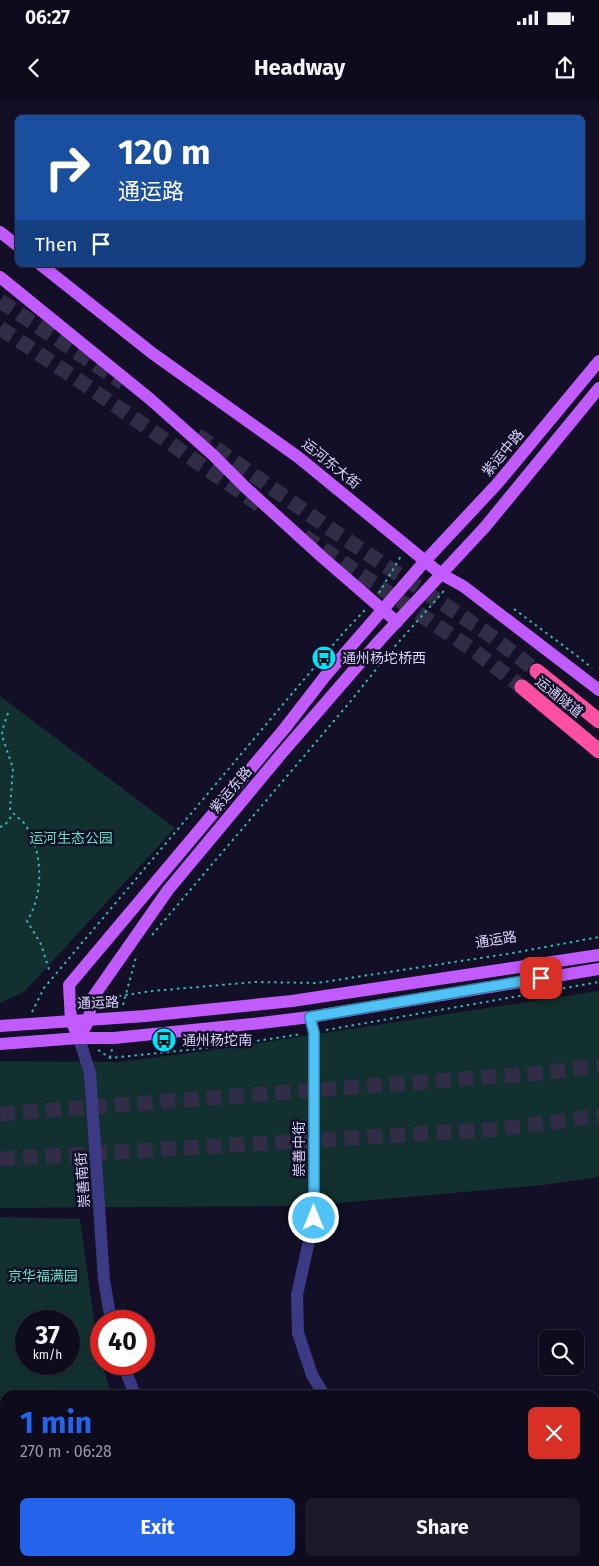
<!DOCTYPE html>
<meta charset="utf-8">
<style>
body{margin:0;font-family:"Fira Sans","Noto Sans SC",sans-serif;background:#1c1929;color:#f1f3f6;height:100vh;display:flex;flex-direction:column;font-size:19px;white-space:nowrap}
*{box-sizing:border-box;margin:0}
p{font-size:16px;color:#9b9ba3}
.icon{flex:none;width:28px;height:28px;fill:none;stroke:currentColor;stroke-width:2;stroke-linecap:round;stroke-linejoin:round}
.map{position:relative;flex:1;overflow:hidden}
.details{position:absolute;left:0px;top:1290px;width:600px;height:176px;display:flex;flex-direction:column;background:#0e0b1c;border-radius:15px 15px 0 0;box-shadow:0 2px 8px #0003,0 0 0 1px #2e2b3b}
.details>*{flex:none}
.banner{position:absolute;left:15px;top:15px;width:570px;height:152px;border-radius:8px;box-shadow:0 2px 8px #0003,0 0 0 1px #2e2b3b;background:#1a4fa0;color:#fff;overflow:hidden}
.buttons{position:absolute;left:539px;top:1230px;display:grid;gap:10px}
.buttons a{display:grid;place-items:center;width:45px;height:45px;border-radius:8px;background:#0e0b1c;box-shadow:0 2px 8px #0003,0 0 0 1px #2e2b3b;font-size:25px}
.speed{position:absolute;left:15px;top:1210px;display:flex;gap:10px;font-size:25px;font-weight:700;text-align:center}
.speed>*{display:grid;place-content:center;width:65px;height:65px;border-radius:50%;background:#0e0b1c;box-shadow:0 2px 8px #0003,0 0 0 1px #2e2b3b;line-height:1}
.speed small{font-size:12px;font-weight:400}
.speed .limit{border:8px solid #d22;background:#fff;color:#111}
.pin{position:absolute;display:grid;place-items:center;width:42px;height:42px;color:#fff;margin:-21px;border-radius:10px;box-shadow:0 2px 8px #0006}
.me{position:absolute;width:55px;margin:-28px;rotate:0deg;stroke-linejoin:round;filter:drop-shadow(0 0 4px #0008)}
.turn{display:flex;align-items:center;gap:18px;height:105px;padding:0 20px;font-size:22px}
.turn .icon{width:65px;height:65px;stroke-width:2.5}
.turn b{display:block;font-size:35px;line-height:42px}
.then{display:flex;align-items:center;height:48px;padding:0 20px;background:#0003;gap:10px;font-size:19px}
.round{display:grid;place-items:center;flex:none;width:52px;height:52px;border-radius:8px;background:#1c1929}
.headline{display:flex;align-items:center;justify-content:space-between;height:85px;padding:0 20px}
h1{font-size:30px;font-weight:700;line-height:38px;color:#2563eb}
.button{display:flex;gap:10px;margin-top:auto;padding:10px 20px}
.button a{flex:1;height:58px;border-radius:8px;background:#2563eb;color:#fff;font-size:20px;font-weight:700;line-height:58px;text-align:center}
.button a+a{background:#1c1929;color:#f1f3f6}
.status{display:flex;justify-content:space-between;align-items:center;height:35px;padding:0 25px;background:#0e0b1c;direction:ltr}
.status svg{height:14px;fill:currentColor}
header{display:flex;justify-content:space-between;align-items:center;height:65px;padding:0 20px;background:#0e0b1c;font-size:22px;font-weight:700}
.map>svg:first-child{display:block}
</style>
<div class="status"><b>06:27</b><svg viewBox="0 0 49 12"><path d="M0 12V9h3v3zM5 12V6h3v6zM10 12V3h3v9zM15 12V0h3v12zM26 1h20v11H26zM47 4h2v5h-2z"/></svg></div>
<header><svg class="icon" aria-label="back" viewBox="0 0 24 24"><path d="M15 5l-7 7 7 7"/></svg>Headway<svg class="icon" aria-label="share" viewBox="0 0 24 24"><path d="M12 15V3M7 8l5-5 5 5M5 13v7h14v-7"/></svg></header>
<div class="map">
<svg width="599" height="1466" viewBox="0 0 599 1466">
<rect width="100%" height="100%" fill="#130f26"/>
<!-- green -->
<g fill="#12302f" fill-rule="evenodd">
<path d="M0,596L175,728L24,892L0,903Z"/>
<path d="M599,891V1077L544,1085L304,1106L0,1108V961L119,962L206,951Z"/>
<path d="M0,1117L80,1119L99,1255L112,1295H5V1330H0ZM69,1221V1264H26V1221Z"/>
<path d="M5,1400V1436L0,1438V1401Z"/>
<path d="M190,1461H331V1466H191Z"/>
<path d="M379,1461H557L558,1466H379Z"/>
</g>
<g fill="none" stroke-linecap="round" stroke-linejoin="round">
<!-- highway-tunnel -->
<g stroke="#312d47" stroke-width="15" stroke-dasharray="15 8" stroke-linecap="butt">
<path d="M0,201L123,283"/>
<path d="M0,228L74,277L261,406"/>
<path d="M197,335L326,426L487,533L537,571"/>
<path d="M304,436L473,550L522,587"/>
<path d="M0,1014L540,973L599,966"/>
<path d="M0,1059L500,1029L599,1016"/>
</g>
<!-- path -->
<g stroke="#2fb8b0" stroke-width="2" stroke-dasharray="2.5 4" stroke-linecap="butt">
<path d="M379,493L401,456"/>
<path d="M514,509L576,555L592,568"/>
<path d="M8,613L2,631L3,639L13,668L10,709C14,716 22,719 26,726C43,752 44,794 27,821L41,844L50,873"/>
<path d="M0,727L5,725L13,714"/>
<path d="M152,835L350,602L389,553L443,492V489"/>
<path d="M106,898L152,891L255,882L317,883L513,853L599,837"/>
<path d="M123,905L136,857"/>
<path d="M32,912L44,888L344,532L365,510"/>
<path d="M326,930L599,882"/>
<path d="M98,950L110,958L217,947L302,934"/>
<path d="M110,958L112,949"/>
<path d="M595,1311L599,1310"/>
<path d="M152,1461L153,1466"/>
<path d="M179,1461L180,1466"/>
<path d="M341,1461V1466"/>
<path d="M568,1461V1466"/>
<path d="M595,1461V1466"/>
</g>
<!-- minor -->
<g stroke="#3d3a85" stroke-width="12">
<path d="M310,917L314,933V1118L297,1195L298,1233L312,1275L324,1295"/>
<path d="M79,938L90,973L104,1180L111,1221"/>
<path d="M123,1264L135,1295"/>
<path d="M166,1461V1466"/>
<path d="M355,1461L356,1466"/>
<path d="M581,1461V1466"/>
</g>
<!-- major -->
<g stroke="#c25bff" stroke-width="12">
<path d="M0,132L18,146"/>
<path d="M41,165L152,253L298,357L441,474L463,486L599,590"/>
<path d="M0,177L150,299L213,355L245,387L322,457L397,522"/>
<path d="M0,926L145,916L292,901L599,855"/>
<path d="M79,938L71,921L69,885L285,628L326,575L425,461L497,384L599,261"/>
<path d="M79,938L89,920L91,900L168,790L282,653L379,541L485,427L599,288"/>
<path d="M0,944L79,938H114L261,923L310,917L599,869"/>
<path d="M595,1324H599"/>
<path d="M595,1349L599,1348"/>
</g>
<!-- highway -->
<g stroke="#ff4fa3" stroke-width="15">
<path d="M537,571L599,621"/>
<path d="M522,587L599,651"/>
</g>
</g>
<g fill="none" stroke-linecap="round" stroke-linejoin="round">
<defs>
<path id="route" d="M314,1118V933L310,917L541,878"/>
</defs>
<!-- route casing -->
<use href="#route" stroke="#337fa1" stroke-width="12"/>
<!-- route -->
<use href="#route" stroke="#4fc3f7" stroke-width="9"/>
</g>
<!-- icons -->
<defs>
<symbol id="bus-disc" viewBox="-11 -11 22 22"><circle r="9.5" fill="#00e5ff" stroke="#130f26"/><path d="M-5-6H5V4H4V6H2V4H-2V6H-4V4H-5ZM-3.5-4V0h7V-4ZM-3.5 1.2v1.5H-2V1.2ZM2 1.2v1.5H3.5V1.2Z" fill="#111"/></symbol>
</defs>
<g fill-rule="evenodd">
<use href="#bus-disc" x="310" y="544" width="28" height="28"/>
<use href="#bus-disc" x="150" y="926" width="28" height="28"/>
</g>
<g text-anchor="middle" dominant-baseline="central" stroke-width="5" stroke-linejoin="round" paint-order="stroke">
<!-- street labels -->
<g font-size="14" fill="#d9d4ff" stroke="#130f26">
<text transform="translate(503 353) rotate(-50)">紫运中路</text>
<text transform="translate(331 364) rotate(39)">运河东大街</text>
<text transform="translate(559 597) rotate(39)">运通隧道</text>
<text transform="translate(231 690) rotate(-50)">紫运东路</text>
<text transform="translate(496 840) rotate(-9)">通运路</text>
<text transform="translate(98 903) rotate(-2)">通运路</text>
<text transform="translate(299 1049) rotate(-90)">崇善中街</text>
<text transform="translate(83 1080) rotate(-94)">崇善南街</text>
</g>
<!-- poi labels -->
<g font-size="14" fill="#d9d4ff" stroke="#130f26" text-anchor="start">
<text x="342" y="558">通州杨坨桥西</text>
<text x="182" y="940">通州杨坨南</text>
</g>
<!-- park labels -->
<g font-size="14" fill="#5fe0c0" stroke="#130f26">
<text x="71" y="738">运河生态公园</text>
<text x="43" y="1176">京华福满园</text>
</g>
</g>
</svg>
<div class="buttons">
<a><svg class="icon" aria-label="search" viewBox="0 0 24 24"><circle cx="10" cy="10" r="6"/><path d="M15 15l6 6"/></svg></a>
</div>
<div class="speed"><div>37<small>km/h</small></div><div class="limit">40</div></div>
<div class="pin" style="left:541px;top:878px;background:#d93025"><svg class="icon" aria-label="arrive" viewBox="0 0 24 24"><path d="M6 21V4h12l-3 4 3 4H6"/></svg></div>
<svg class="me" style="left:314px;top:1118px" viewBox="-20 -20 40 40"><circle r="17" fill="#4fc3f7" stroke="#fff" stroke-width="3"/><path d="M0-11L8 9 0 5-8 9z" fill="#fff"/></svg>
<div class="banner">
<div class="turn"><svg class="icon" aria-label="right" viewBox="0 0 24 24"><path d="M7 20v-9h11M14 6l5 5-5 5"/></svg><div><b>120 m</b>通运路</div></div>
<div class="then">Then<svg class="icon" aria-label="arrive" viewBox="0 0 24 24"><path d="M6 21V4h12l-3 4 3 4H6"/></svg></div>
</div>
<section class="details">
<div class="headline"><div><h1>1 min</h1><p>270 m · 06:28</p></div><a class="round" style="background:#d93025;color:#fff"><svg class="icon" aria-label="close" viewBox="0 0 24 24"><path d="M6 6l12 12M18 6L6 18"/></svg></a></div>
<div class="button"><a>Exit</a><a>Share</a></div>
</section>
</div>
